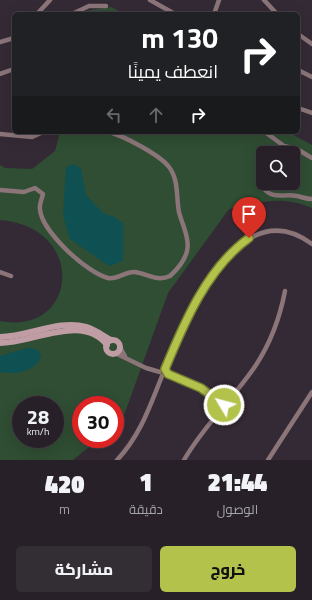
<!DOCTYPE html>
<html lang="ar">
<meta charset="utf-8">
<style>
body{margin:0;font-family:"Titillium Web",Cairo,sans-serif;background:#332d34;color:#f1f3f6;direction:rtl;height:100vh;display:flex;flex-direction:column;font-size:15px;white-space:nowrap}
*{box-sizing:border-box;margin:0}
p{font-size:13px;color:#a4a3a8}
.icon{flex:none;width:22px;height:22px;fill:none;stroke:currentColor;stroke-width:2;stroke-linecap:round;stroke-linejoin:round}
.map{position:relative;height:460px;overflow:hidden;direction:ltr}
.panel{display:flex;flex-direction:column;background:#272028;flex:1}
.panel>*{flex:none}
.guide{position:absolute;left:12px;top:12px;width:288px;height:122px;border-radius:6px;box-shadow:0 4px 16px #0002,0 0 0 1px #433e45;direction:rtl;background:#202124;color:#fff;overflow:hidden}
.fabs{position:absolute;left:256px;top:146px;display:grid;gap:8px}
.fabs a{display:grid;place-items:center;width:44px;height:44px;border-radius:6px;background:#272028;box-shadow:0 4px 16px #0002,0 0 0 1px #433e45;font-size:20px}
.speed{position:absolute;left:12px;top:396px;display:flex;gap:8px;font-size:20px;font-weight:700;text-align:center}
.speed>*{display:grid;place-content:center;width:52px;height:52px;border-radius:50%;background:#272028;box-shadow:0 4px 16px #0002,0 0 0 1px #433e45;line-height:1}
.speed small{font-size:10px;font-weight:400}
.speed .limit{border:6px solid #d22;background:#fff;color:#111}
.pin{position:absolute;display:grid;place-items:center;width:34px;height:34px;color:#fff;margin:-41px -17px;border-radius:50% 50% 50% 0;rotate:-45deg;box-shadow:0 0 4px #0007}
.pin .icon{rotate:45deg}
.me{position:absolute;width:44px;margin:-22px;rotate:307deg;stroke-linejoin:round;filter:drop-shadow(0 0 3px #0008)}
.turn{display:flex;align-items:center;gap:14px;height:84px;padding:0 16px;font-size:18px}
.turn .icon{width:52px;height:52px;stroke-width:2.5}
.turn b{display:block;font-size:28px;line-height:34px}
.lanes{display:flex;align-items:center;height:38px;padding:0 16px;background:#0003;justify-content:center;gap:20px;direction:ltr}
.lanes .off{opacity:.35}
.eta{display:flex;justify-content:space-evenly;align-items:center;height:68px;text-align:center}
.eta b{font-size:24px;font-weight:800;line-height:28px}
.primary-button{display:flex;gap:8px;margin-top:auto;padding:8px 16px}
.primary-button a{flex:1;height:46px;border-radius:6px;background:#b3c24b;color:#111;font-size:16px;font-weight:800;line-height:46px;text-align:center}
.primary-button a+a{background:#332d34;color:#f1f3f6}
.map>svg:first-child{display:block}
</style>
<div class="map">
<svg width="312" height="460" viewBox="0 0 312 460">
<rect width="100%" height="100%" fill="#342a35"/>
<!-- green -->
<g fill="#2f4e33" fill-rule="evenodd">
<path d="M111,7L125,14H72V13Z"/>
<path d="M60,132H288L312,145V208C284,195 258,202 229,209L168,293L122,421L115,426V405H81V439H99L73,460H0V321C78,336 88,227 0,220V165L5,168L32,169L55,151ZM263,153H293V183H263ZM21,405H55V439H21Z"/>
</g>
<!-- water -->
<g fill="#0f5053">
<path d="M72,164L81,168L86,195L104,214L115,217L123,224V261L109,266L70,239L63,216L66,168Z"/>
<path d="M27,348C33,348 41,349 41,357C34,372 15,375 0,372V356Z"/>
</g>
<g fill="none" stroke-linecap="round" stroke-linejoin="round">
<!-- street -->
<g stroke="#8b7579" stroke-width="4.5">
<path d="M150,0L175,14"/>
<path d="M264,0L277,14"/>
<path d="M37,14L50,0"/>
<path d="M72,14L89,6H106"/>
<path d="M214,14L219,0"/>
<path d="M298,34L312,44"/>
<path d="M0,42L14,38"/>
<path d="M298,70L312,77"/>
<path d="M0,74L14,69"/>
<path d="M298,108L312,113"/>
<path d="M265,132L284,146L297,149L312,158"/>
<path d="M0,134L32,137L43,132"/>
<path d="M262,186C272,201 283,193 297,196C302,197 306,199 312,199"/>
<path d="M0,190L24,192L35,188L43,194C42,199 39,204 40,209C41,231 87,273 108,278C117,280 126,271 135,272C148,274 157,282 170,276C177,270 185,260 187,251C190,239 182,224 179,212C176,197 179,180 169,167C160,155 124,136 109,132"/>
<path d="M0,272L11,276"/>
<path d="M120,347L125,356"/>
<path d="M115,353L146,368L160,372"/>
<path d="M165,369C186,318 239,189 312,244"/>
<path d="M168,374L201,388L224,405"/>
<path d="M117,460C140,436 150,406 162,376"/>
<path d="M184,460C204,425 234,398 256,365C271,342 280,317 285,291"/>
<path d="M268,460L312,392"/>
</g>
<!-- secondary -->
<g stroke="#c09da4" stroke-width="6">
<path d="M0,337C28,337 59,319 86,327C96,330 103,336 111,340"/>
<circle cx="113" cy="347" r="7"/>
<path d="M0,343C33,343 83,313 107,345"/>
</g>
</g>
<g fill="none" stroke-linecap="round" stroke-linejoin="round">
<defs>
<path id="route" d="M224,405L201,388L168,374L165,369C184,323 207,268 249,238"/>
</defs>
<!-- route casing -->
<use href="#route" stroke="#747e31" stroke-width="10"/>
<!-- route -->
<use href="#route" stroke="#b3c24b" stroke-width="7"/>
</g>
</svg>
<div class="fabs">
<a><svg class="icon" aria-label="search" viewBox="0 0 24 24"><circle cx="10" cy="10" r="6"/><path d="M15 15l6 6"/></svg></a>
</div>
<div class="speed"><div>28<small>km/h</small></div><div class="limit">30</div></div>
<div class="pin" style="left:249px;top:238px;background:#d93025"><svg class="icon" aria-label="arrive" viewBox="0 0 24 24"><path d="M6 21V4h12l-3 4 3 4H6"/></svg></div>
<svg class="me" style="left:224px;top:405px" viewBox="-20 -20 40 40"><circle r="17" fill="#b3c24b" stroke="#fff" stroke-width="3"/><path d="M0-11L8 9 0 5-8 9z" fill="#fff"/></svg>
<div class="guide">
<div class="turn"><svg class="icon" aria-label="right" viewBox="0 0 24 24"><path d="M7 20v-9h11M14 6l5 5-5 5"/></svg><div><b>130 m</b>انعطف يمينًا</div></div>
<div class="lanes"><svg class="icon off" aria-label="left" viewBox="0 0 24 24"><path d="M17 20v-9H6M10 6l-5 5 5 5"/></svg><svg class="icon off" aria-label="ahead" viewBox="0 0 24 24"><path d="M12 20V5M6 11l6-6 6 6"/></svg><svg class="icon" aria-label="right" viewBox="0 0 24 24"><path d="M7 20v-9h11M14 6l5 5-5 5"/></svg></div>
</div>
</div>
<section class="panel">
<div class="eta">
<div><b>21:44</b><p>الوصول</p></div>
<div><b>1</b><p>دقيقة</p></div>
<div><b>420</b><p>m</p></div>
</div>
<div class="primary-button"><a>خروج</a><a>مشاركة</a></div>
</section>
